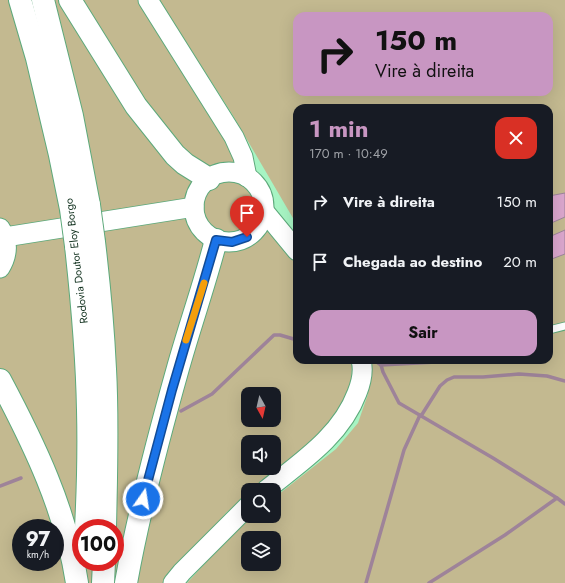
<!DOCTYPE html>
<html lang="pt">
<meta charset="utf-8">
<style>
body{margin:0;font-family:Jost,sans-serif;background:#20242c;color:#f1f3f6;height:100vh;display:flex;flex-direction:column;font-size:15px;white-space:nowrap}
*{box-sizing:border-box;margin:0}
p{font-size:13px;color:#9ea1a6}
.icon{flex:none;width:22px;height:22px;fill:none;stroke:currentColor;stroke-width:2;stroke-linecap:round;stroke-linejoin:round}
.map{position:relative;flex:1;overflow:hidden}
.side{position:absolute;left:293px;top:104px;width:260px;height:260px;display:flex;flex-direction:column;background:#171b24;border-radius:12px;box-shadow:0 4px 16px #0002}
.side>*{flex:none}
.guide{position:absolute;left:293px;top:12px;width:260px;height:84px;border-radius:12px;box-shadow:0 4px 16px #0002;background:#c896c2;color:#111;overflow:hidden}
.needle{width:26px;rotate:172deg}
.fabs{position:absolute;left:241px;top:387px;display:grid;gap:8px}
.fabs a{display:grid;place-items:center;width:40px;height:40px;border-radius:8px;background:#171b24;box-shadow:0 4px 16px #0002;font-size:20px}
.speed{position:absolute;left:12px;top:519px;display:flex;gap:8px;font-size:20px;font-weight:700;text-align:center}
.speed>*{display:grid;place-content:center;width:52px;height:52px;border-radius:50%;background:#171b24;box-shadow:0 4px 16px #0002;line-height:1}
.speed small{font-size:10px;font-weight:400}
.speed .limit{border:6px solid #d22;background:#fff;color:#111}
.pin{position:absolute;display:grid;place-items:center;width:34px;height:34px;color:#fff;margin:-41px -17px;border-radius:50% 50% 50% 0;rotate:-45deg;box-shadow:0 0 4px #0007}
.pin .icon{rotate:45deg}
.me{position:absolute;width:44px;margin:-22px;rotate:13deg;stroke-linejoin:round;filter:drop-shadow(0 0 3px #0008)}
.turn{display:flex;align-items:center;gap:14px;height:84px;padding:0 16px;font-size:18px}
.turn .icon{width:52px;height:52px;stroke-width:2.5}
.turn b{display:block;font-size:28px;line-height:34px}
.round{display:grid;place-items:center;flex:none;width:42px;height:42px;border-radius:12px;background:#20242c}
.head{display:flex;align-items:center;justify-content:space-between;height:68px;padding:0 16px}
h1{font-size:24px;font-weight:700;line-height:30px;color:#c896c2}
.primary-button{display:flex;gap:8px;margin-top:auto;padding:8px 16px}
.primary-button a{flex:1;height:46px;border-radius:12px;background:#c896c2;color:#111;font-size:16px;font-weight:700;line-height:46px;text-align:center}
ul{padding:0;list-style:none}
li{display:flex;align-items:center;gap:12px;height:60px;padding:0 16px}
li div{flex:1}
li b{display:block;font-size:15px}
li em{font-style:normal}
.map>svg:first-child{display:block}
</style>
<div class="map">
<svg width="565" height="583" viewBox="0 0 565 583">
<rect width="100%" height="100%" fill="#a7f4c3"/>
<!-- green -->
<g fill="#c3b990" fill-rule="evenodd">
<path d="M0,0H138L218,124L297,260V360H350L352,364L351,391L324,436L256,490H248V496L227,512L164,583H0ZM248,394H274V420H248ZM248,442H274V468H248ZM21,528H55V562H21ZM81,528H115V562H81Z"/>
<path d="M159,0H565V193L549,196V108H297V225L232,114ZM297,16H549V92H297Z"/>
<path d="M565,217V230L549,237V224Z"/>
<path d="M565,254V583H187L240,525L251,516H274V498L336,449L358,423L368,394L369,360H549V260ZM248,538H274V564H248Z"/>
</g>
<!-- water -->
<g fill="#daa6cd" stroke="#9e8399">
<path d="M565,193V217L549,224V196Z"/>
<path d="M565,230V254L549,260V237Z"/>
</g>
<g fill="none" stroke-linecap="round" stroke-linejoin="round">
<!-- stream -->
<g stroke="#9e8399" stroke-width="3.5">
<path d="M378,363L381,365L436,362L441,360"/>
<path d="M381,365L383,372L399,403L493,458L557,498L565,504"/>
<path d="M181,411L212,394L274,335H280L297,340"/>
<path d="M421,416L440,386L447,380L454,377H483L519,374L547,376L565,381"/>
<path d="M0,486L21,478"/>
<path d="M366,583L404,450L420,415"/>
<path d="M429,583L505,535L557,498"/>
</g>
<defs>
<path id="lane" d="M549,330L565,326"/>
<g id="secondary">
<path d="M148,0L234,137L243,157L247,177"/>
<circle cx="229" cy="207" r="35"/>
<path d="M264,211L297,251"/>
<path d="M0,228C9,241 8,255 0,268"/>
<path d="M5,237L194,207"/>
<path d="M266,490C301,462 341,436 357,393C361,383 364,371 361,360"/>
<path d="M173,583L182,572L248,506"/>
</g>
<g id="highway">
<path d="M20,0L37,58L60,155L71,209"/>
<path d="M43,0L72,116L89,205"/>
<path d="M70,0L136,106L175,155L185,164L209,179"/>
<path d="M94,242C99,284 103,327 105,369C108,422 106,475 105,528"/>
<path d="M76,246C82,300 87,355 88,410C89,449 88,489 86,528"/>
<path d="M0,380C34,444 66,510 77,583"/>
<path d="M103,583L104,562"/>
<path d="M126,583C139,510 158,439 178,368C190,325 205,283 216,240"/>
</g>
</defs>
<!-- lane casing -->
<use href="#lane" stroke="#5da97b" stroke-width="9"/>
<!-- secondary casing -->
<use href="#secondary" stroke="#5da97b" stroke-width="21"/>
<!-- highway casing -->
<use href="#highway" stroke="#5da97b" stroke-width="24"/>
<!-- lane -->
<use href="#lane" stroke="#fff" stroke-width="7"/>
<!-- secondary -->
<use href="#secondary" stroke="#fff" stroke-width="19"/>
<!-- highway -->
<use href="#highway" stroke="#fff" stroke-width="22"/>
<defs>
<g id="highway-bridge">
<path d="M89,205L94,242"/>
<path d="M71,209L76,246"/>
</g>
</defs>
<!-- highway-bridge casing -->
<use href="#highway-bridge" stroke="#5da97b" stroke-width="24" stroke-linecap="butt"/>
<!-- highway-bridge -->
<use href="#highway-bridge" stroke="#fff" stroke-width="22"/>
</g>
<g fill="none" stroke-linecap="round" stroke-linejoin="round">
<defs>
<path id="route" d="M143,499L172,390L216,240L232,242L247,237"/>
</defs>
<!-- route casing -->
<use href="#route" stroke="#114b97" stroke-width="10"/>
<!-- route -->
<use href="#route" stroke="#1a73e8" stroke-width="7"/>
<!-- slow -->
<path stroke="#f59e0b" stroke-width="7" d="M186,340L204,283"/>
</g>
<g text-anchor="middle" dominant-baseline="central" stroke-width="3" stroke-linejoin="round" paint-order="stroke">
<!-- street labels -->
<g font-size="11" fill="#12321f" stroke="#fff">
<text transform="translate(76 261) rotate(-97)">Rodovia Doutor Eloy Borgo</text>
</g>
</g>
</svg>
<div class="fabs">
<a><svg class="needle" viewBox="-14 -14 28 28"><path d="M0-13l5 13h-10z" fill="#e53935"/><path d="M0 13l5-13h-10z" fill="#9ea1a6"/></svg></a>
<a><svg class="icon" aria-label="sound" viewBox="0 0 24 24"><path d="M4 9h4l5-4v14l-5-4H4zM17 9q2 3 0 6"/></svg></a>
<a><svg class="icon" aria-label="search" viewBox="0 0 24 24"><circle cx="10" cy="10" r="6"/><path d="M15 15l6 6"/></svg></a>
<a><svg class="icon" aria-label="layers" viewBox="0 0 24 24"><path d="M12 4l9 5-9 5-9-5zM3 14l9 5 9-5"/></svg></a>
</div>
<div class="speed"><div>97<small>km/h</small></div><div class="limit">100</div></div>
<div class="pin" style="left:247px;top:237px;background:#d93025"><svg class="icon" aria-label="arrive" viewBox="0 0 24 24"><path d="M6 21V4h12l-3 4 3 4H6"/></svg></div>
<svg class="me" style="left:143px;top:499px" viewBox="-20 -20 40 40"><circle r="17" fill="#1a73e8" stroke="#fff" stroke-width="3"/><path d="M0-11L8 9 0 5-8 9z" fill="#fff"/></svg>
<div class="guide">
<div class="turn"><svg class="icon" aria-label="right" viewBox="0 0 24 24"><path d="M7 20v-9h11M14 6l5 5-5 5"/></svg><div><b>150 m</b>Vire à direita</div></div>
</div>
<section class="side">
<div class="head"><div><h1>1 min</h1><p>170 m · 10:49</p></div><a class="round" style="background:#d93025;color:#fff"><svg class="icon" aria-label="close" viewBox="0 0 24 24"><path d="M6 6l12 12M18 6L6 18"/></svg></a></div>
<ul>
<li><svg class="icon" aria-label="right" viewBox="0 0 24 24"><path d="M7 20v-9h11M14 6l5 5-5 5"/></svg><div><b>Vire à direita</b></div><em>150 m</em></li>
<li><svg class="icon" aria-label="arrive" viewBox="0 0 24 24"><path d="M6 21V4h12l-3 4 3 4H6"/></svg><div><b>Chegada ao destino</b></div><em>20 m</em></li>
</ul>
<div class="primary-button"><a>Sair</a></div>
</section>
</div>
